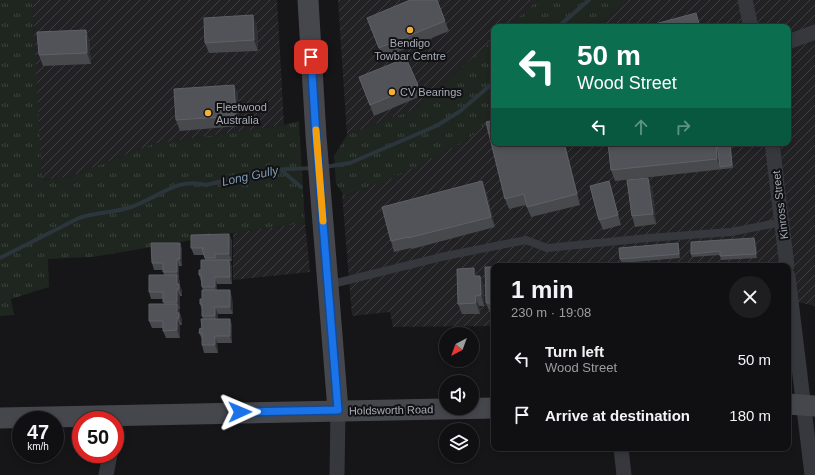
<!DOCTYPE html>
<meta charset="utf-8">
<style>
body{margin:0;font-family:Arial,sans-serif;background:#1e1e20;color:#f1f3f6;height:100vh;display:flex;flex-direction:column;font-size:15px;white-space:nowrap}
*{box-sizing:border-box;margin:0}
p{font-size:13px;color:#9c9d9f}
.icon{flex:none;width:22px;height:22px;fill:none;stroke:currentColor;stroke-width:2;stroke-linecap:round;stroke-linejoin:round}
.map{position:relative;flex:1;overflow:hidden}
.side{position:absolute;left:491px;top:263px;width:300px;height:188px;display:flex;flex-direction:column;background:#101012;border-radius:8px;box-shadow:0 2px 6px #0003,0 0 0 1px #303032}
.side>*{flex:none}
.banner{position:absolute;left:491px;top:24px;width:300px;height:122px;border-radius:8px;box-shadow:0 2px 6px #0003,0 0 0 1px #303032;background:#0b6e4f;color:#fff;overflow:hidden}
.needle{width:26px;rotate:221deg}
.tools{position:absolute;left:439px;top:327px;display:grid;gap:8px}
.tools a{display:grid;place-items:center;width:40px;height:40px;border-radius:50%;background:#101012;box-shadow:0 2px 6px #0003,0 0 0 1px #303032;font-size:20px}
.speed{position:absolute;left:12px;top:411px;display:flex;gap:8px;font-size:20px;font-weight:700;text-align:center}
.speed>*{display:grid;place-content:center;width:52px;height:52px;border-radius:50%;background:#101012;box-shadow:0 2px 6px #0003,0 0 0 1px #303032;line-height:1}
.speed small{font-size:10px;font-weight:400}
.speed .limit{border:6px solid #d22;background:#fff;color:#111}
.pin{position:absolute;display:grid;place-items:center;width:34px;height:34px;color:#fff;margin:-17px;border-radius:8px;box-shadow:0 2px 6px #0006}
.me{position:absolute;width:44px;margin:-22px;rotate:89deg;stroke-linejoin:round;filter:drop-shadow(0 0 3px #0008)}
.turn{display:flex;align-items:center;gap:14px;height:84px;padding:0 20px;font-size:18px}
.turn .icon{width:52px;height:52px;stroke-width:2.5}
.turn b{display:block;font-size:28px;line-height:34px}
.lanes{display:flex;align-items:center;height:38px;padding:0 20px;background:#0003;justify-content:center;gap:20px;direction:ltr}
.lanes .off{opacity:.35}
.round{display:grid;place-items:center;flex:none;width:42px;height:42px;border-radius:21px;background:#1e1e20}
.overview{display:flex;align-items:center;justify-content:space-between;height:68px;padding:0 20px}
h1{font-size:24px;font-weight:700;line-height:30px}
ul{padding:0;list-style:none}
li{display:flex;align-items:center;gap:12px;height:56px;padding:0 20px}
li div{flex:1}
li b{display:block;font-size:15px}
li em{font-style:normal}
.map>svg:first-child{display:block}
</style>
<div class="map">
<svg width="815" height="475" viewBox="0 0 815 475">
<defs>
<pattern id="industrial-furrows" width="10" height="10" patternUnits="userSpaceOnUse"><rect width="10" height="10" fill="#222225"/><path d="M-1 1l2-2M0 10L10 0M9 11l2-2" fill="none" stroke="#3f3f43"/></pattern>
<pattern id="grass-tufts" width="24" height="20" patternUnits="userSpaceOnUse"><rect width="24" height="20" fill="#1e261f"/><path d="M3 7l-1-3M5 7V3M7 7l1-3M15 17l-1-3M17 17v-4M19 17l1-3" fill="none" stroke="#3c433d"/></pattern>
</defs>
<rect width="100%" height="100%" fill="#161618"/>
<!-- industrial -->
<g fill="url(#industrial-furrows)">
<path d="M32,0H277L284,125L153,144L69,177L41,180Z"/>
<path d="M338,0H538L508,27H494V39L415,109L347,135Z"/>
<path d="M627,0H815V306L788,300V266H494V326L393,327L390,312L352,316L342,193L346,196L369,187L466,141L494,117V143H788V27H596Z"/>
<path d="M305,223L310,272L233,280V233Z"/>
</g>
<!-- grass -->
<g fill="url(#grass-tufts)">
<path d="M0,0H32L42,180L69,177L153,144L284,125L299,121L305,223L233,233L93,257L48,259L49,287L11,299L14,315L0,316Z"/>
<path d="M538,0H627L596,27H508Z"/>
<path d="M494,39V117L466,141L393,178L345,196L336,184L334,156L347,135L415,109Z"/>
</g>
<g fill="none" stroke-linecap="round" stroke-linejoin="round">
<!-- stream -->
<g stroke="#2c353c" stroke-width="4">
<path d="M558,27L589,0"/>
<path d="M325,167L350,163L436,126L459,112L494,82"/>
<path d="M281,170L301,187"/>
<path d="M0,258L79,218C96,212 114,213 131,207C159,198 175,177 206,185L268,170L313,168"/>
</g>
<!-- lane -->
<path stroke="#37383d" stroke-width="8" d="M328,285L441,257L526,240L547,248L648,238L731,232L782,222"/>
<!-- street -->
<g stroke="#37383d" stroke-width="15">
<path d="M745,0L751,27"/>
<path d="M788,42L815,32"/>
<path d="M772,143L787,266"/>
<path d="M788,276L812,475"/>
<path d="M621,448L624,475"/>
<path d="M106,475L110,454"/>
<path d="M337,475L338,410"/>
</g>
<!-- secondary -->
<g stroke="#45474d" stroke-width="21">
<path d="M308,0L316,136L338,410"/>
<path d="M788,404L815,406"/>
<path d="M0,418L494,408"/>
</g>
</g>
<!-- wall -->
<g fill="#47494d">
<path d="M367,18L445,21L449,31L383,58Z"/>
<path d="M257,26L258,51L209,53L205,43Z"/>
<path d="M86,30L89,40L91,64L43,66L39,55Z"/>
<path d="M359,77L418,85L421,96L374,116Z"/>
<path d="M234,85L238,95L239,126L180,131L176,120Z"/>
<path d="M494,143H565L580,205L531,217L526,205L509,209L505,199Z"/>
<path d="M608,143H730L733,168L615,181L611,170Z"/>
<path d="M652,188L656,224L635,227L632,216Z"/>
<path d="M486,191L495,227L412,249L411,248L394,252L391,241Z"/>
<path d="M612,192L621,225L603,230L599,220Z"/>
<path d="M229,234L232,241V261H230L232,267V284H217V290L232,297L233,314H218V319H230L232,326V343H217L218,353H204L202,345V339L199,333L202,329L203,319L202,316V310L200,304L202,299L203,290L202,287L201,281L199,275L205,260L204,255H194L191,248Z"/>
<path d="M756,241L757,258L721,260L720,255L692,257L691,254Z"/>
<path d="M180,243L182,250V266H179V279L180,282V286L182,291V296H180V309H179L180,314L182,320V325H180V338H166L163,331V328H152L149,321L164,304L163,299H151L149,292L164,275L163,270H154L152,263Z"/>
<path d="M679,247L680,258L622,263L620,259Z"/>
<path d="M494,267V313H490L486,303Z"/>
<path d="M477,276H480L484,286V306H479L480,314H462L458,304Z"/>
</g>
<!-- shaded-wall -->
<g fill="#2f3033">
<path d="M253,15L257,26L258,51L254,40Z"/>
<path d="M86,30L89,40L91,64L87,53Z"/>
<path d="M234,85L238,95L239,126L236,116Z"/>
<path d="M564,143H565L580,205L577,194Z"/>
<path d="M716,143H718L720,167L717,159Z"/>
<path d="M648,178L652,188L656,224L653,214Z"/>
<path d="M482,181L486,191L495,227L491,217Z"/>
<path d="M229,234L232,241V261L229,254Z"/>
<path d="M754,238L756,241L757,258L756,254Z"/>
<path d="M180,243L182,250V266L180,259Z"/>
<path d="M678,243L679,247L680,258L679,254Z"/>
<path d="M177,259L179,266V279L177,272Z"/>
<path d="M229,260L232,267V284L230,277Z"/>
<path d="M474,268L478,279L474,276Z"/>
<path d="M177,275L180,282V286L182,291V296L177,284Z"/>
<path d="M480,276L484,286V306L481,295Z"/>
<path d="M215,277L217,284V294L215,287Z"/>
<path d="M177,289L180,296V309L177,302Z"/>
<path d="M230,290L232,297L233,314L230,307Z"/>
<path d="M475,296L479,306L480,314L476,303Z"/>
<path d="M177,304L182,320V325L177,313Z"/>
<path d="M215,307L218,314V323L215,316Z"/>
<path d="M177,318L180,325V338L177,330Z"/>
<path d="M230,319L232,326V343L230,336Z"/>
<path d="M215,336L217,343L218,353L215,345Z"/>
</g>
<!-- building -->
<g fill="#525359" stroke="#5f6168">
<path d="M410,0H437L445,21L379,48L367,18Z"/>
<path d="M696,13L700,27H644Z"/>
<path d="M253,15L254,40L205,43L204,18Z"/>
<path d="M86,30L87,53L39,55L37,32Z"/>
<path d="M406,58L418,85L370,105L359,77Z"/>
<path d="M234,85L236,116L176,120L174,89Z"/>
<path d="M494,120V143H564L577,194L527,207L524,194L505,199L486,122Z"/>
<path d="M608,143H716L717,159L611,170Z"/>
<path d="M717,143H730L732,165L720,167Z"/>
<path d="M648,178L653,214L632,216L627,180Z"/>
<path d="M482,181L491,217L408,238V237L391,241L382,207Z"/>
<path d="M609,181L618,215L599,220L590,186Z"/>
<path d="M229,234V254H215V258H205L202,249L204,248H191V235Z"/>
<path d="M754,238L756,254L720,256V251L691,254V242Z"/>
<path d="M151,243H180V259H177V272H163V263H152Z"/>
<path d="M678,243L679,254L620,259L619,248Z"/>
<path d="M201,260H229L230,277H215V287H202L201,275H199V270H201Z"/>
<path d="M530,263H536V266H513V265H530Z"/>
<rect x="502" y="264" width="6" height="2"/>
<path d="M485,267H494V303H486Z"/>
<path d="M474,268V276H480L481,295L475,296L476,303L458,304L457,269Z"/>
<path d="M149,275H177V284H179V289H177V302H163V292H149Z"/>
<path d="M202,290H230V307H215V316H202V304H200V299H202Z"/>
<path d="M149,304H177V313H179V318H177V330L163,331V321H149Z"/>
<path d="M201,319H230V336H215V345H202V333H199L200,328L202,329Z"/>
</g>
<g fill="none" stroke-linecap="round" stroke-linejoin="round">
<defs>
<path id="route" d="M240,412L338,410L316,136L311,57"/>
</defs>
<!-- route casing -->
<use href="#route" stroke="#114b97" stroke-width="10"/>
<!-- route -->
<use href="#route" stroke="#1a73e8" stroke-width="7"/>
<!-- slow -->
<path stroke="#f59e0b" stroke-width="7" d="M316,130L323,221"/>
</g>
<!-- markers -->
<g fill="#f2b134" stroke="#111113" stroke-width="1.5">
<circle cx="410" cy="30" r="4"/>
<circle cx="392" cy="92" r="4"/>
<circle cx="208" cy="113" r="4"/>
</g>
<g text-anchor="middle" dominant-baseline="central" stroke-width="4" stroke-linejoin="round" paint-order="stroke">
<!-- poi labels -->
<g font-size="11" fill="#a8adb8" stroke="#111113" text-anchor="start">
<text x="410" y="43" text-anchor="middle">Bendigo<tspan x="410" dy="13">Towbar Centre</tspan></text>
<text x="400" y="92">CV Bearings</text>
<text x="216" y="107">Fleetwood<tspan x="216" dy="13">Australia</tspan></text>
</g>
<!-- street labels -->
<g font-size="11" fill="#a8adb8" stroke="#111113">
<text transform="translate(780 205) rotate(-97)">Kinross Street</text>
<text transform="translate(391 410) rotate(-1)">Holdsworth Road</text>
</g>
<!-- water labels -->
<g font-size="12" font-style="italic" fill="#7f9bb3" stroke="#111113">
<text transform="translate(250 176) rotate(-12)">Long Gully</text>
</g>
</g>
</svg>
<div class="tools">
<a><svg class="needle" viewBox="-14 -14 28 28"><path d="M0-13l5 13h-10z" fill="#e53935"/><path d="M0 13l5-13h-10z" fill="#9c9d9f"/></svg></a>
<a><svg class="icon" aria-label="sound" viewBox="0 0 24 24"><path d="M4 9h4l5-4v14l-5-4H4zM17 9q2 3 0 6"/></svg></a>
<a><svg class="icon" aria-label="layers" viewBox="0 0 24 24"><path d="M12 4l9 5-9 5-9-5zM3 14l9 5 9-5"/></svg></a>
</div>
<div class="speed"><div>47<small>km/h</small></div><div class="limit">50</div></div>
<div class="pin" style="left:311px;top:57px;background:#d93025"><svg class="icon" aria-label="arrive" viewBox="0 0 24 24"><path d="M6 21V4h12l-3 4 3 4H6"/></svg></div>
<svg class="me" style="left:240px;top:412px" viewBox="-20 -20 40 40"><path d="M0-17L14 15 0 8-14 15z" fill="#1a73e8" stroke="#fff" stroke-width="4"/></svg>
<div class="banner">
<div class="turn"><svg class="icon" aria-label="left" viewBox="0 0 24 24"><path d="M17 20v-9H6M10 6l-5 5 5 5"/></svg><div><b>50 m</b>Wood Street</div></div>
<div class="lanes"><svg class="icon" aria-label="left" viewBox="0 0 24 24"><path d="M17 20v-9H6M10 6l-5 5 5 5"/></svg><svg class="icon off" aria-label="ahead" viewBox="0 0 24 24"><path d="M12 20V5M6 11l6-6 6 6"/></svg><svg class="icon off" aria-label="right" viewBox="0 0 24 24"><path d="M7 20v-9h11M14 6l5 5-5 5"/></svg></div>
</div>
<section class="side">
<div class="overview"><div><h1>1 min</h1><p>230 m · 19:08</p></div><a class="round"><svg class="icon" aria-label="close" viewBox="0 0 24 24"><path d="M6 6l12 12M18 6L6 18"/></svg></a></div>
<ul>
<li><svg class="icon" aria-label="left" viewBox="0 0 24 24"><path d="M17 20v-9H6M10 6l-5 5 5 5"/></svg><div><b>Turn left</b><p>Wood Street</p></div><em>50 m</em></li>
<li><svg class="icon" aria-label="arrive" viewBox="0 0 24 24"><path d="M6 21V4h12l-3 4 3 4H6"/></svg><div><b>Arrive at destination</b></div><em>180 m</em></li>
</ul>
</section>
</div>
